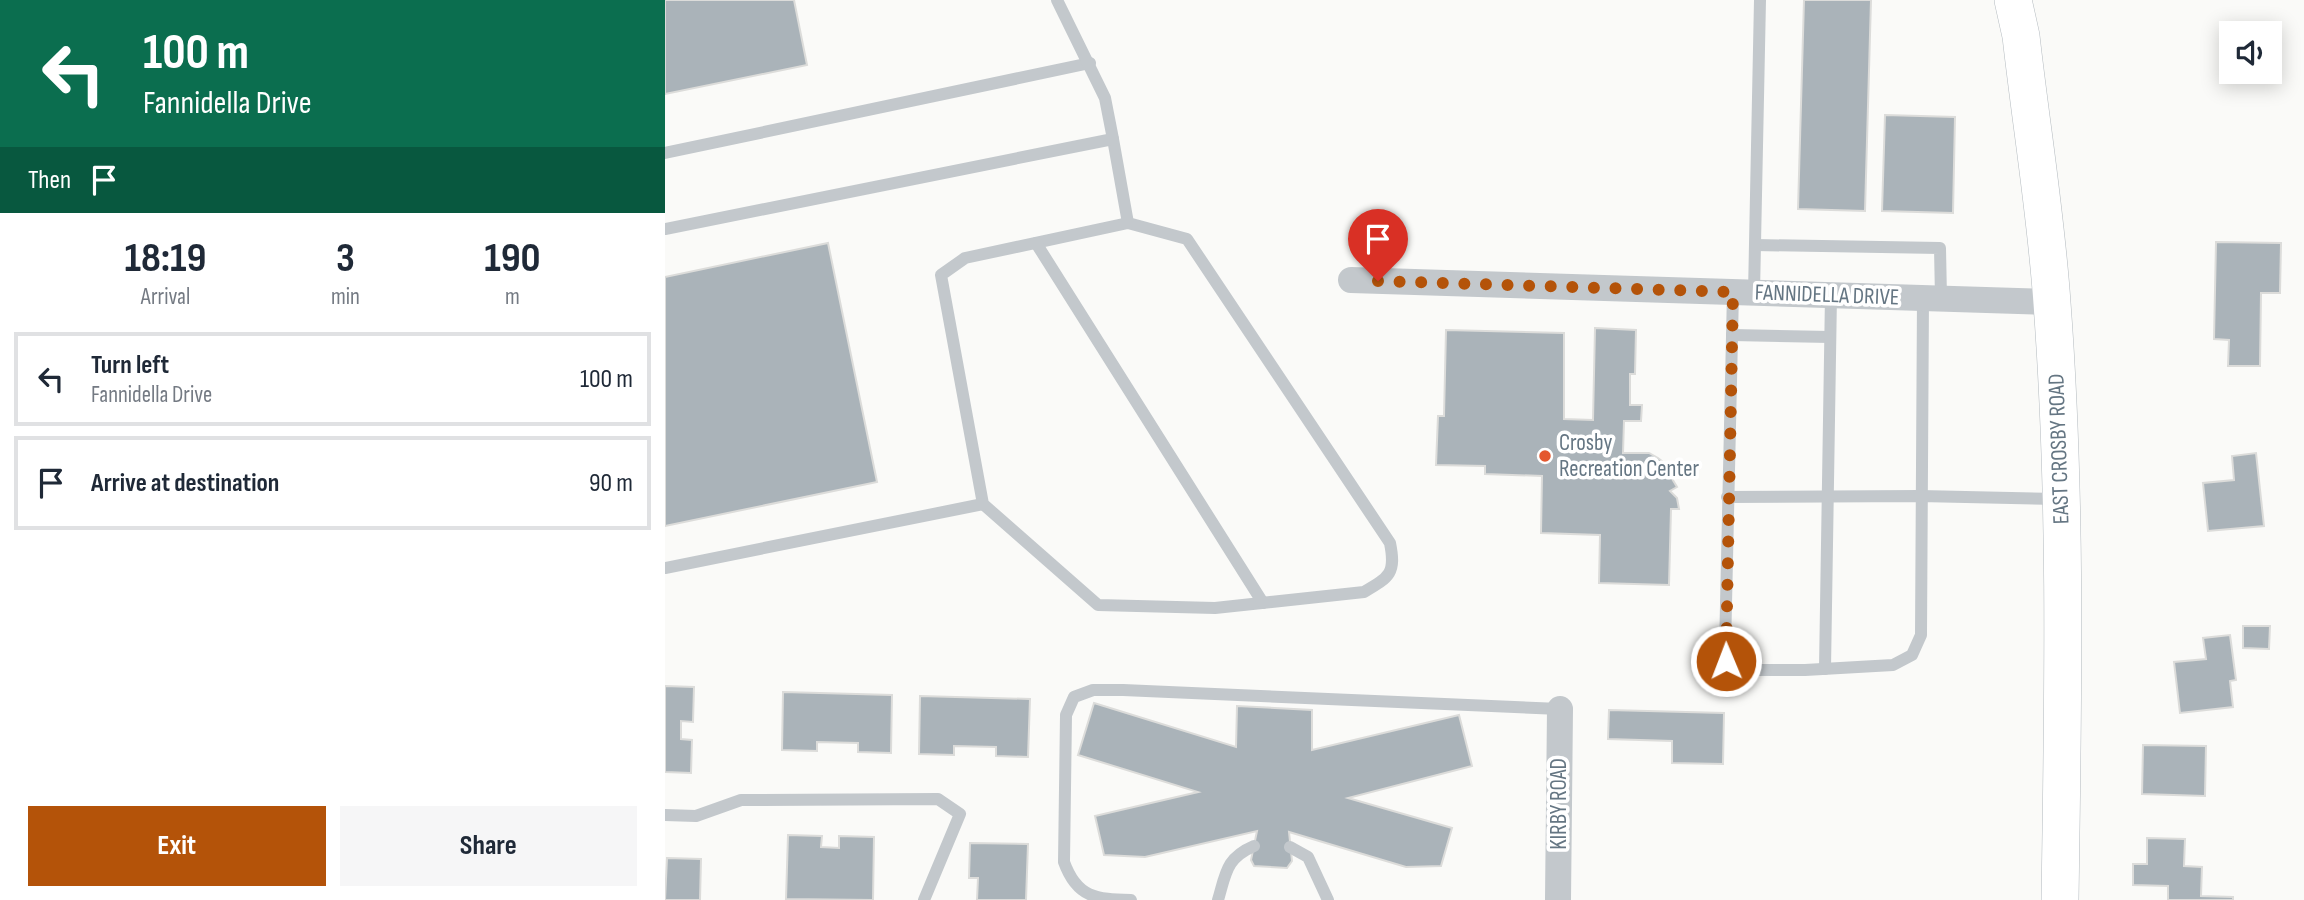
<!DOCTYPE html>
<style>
body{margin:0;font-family:"Sofia Sans Condensed",sans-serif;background:#f6f6f7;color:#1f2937;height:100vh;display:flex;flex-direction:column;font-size:26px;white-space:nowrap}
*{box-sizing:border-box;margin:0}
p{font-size:23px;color:#747a83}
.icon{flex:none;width:38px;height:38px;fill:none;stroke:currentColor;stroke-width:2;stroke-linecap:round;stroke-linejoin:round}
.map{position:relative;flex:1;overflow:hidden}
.details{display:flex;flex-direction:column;background:#fff;width:665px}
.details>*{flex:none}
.banner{background:#0b6e4f;color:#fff;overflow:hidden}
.fabs{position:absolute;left:1554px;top:21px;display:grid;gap:14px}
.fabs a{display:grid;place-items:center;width:63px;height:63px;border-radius:0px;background:#fff;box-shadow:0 4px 18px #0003;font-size:35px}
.pin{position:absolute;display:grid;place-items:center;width:60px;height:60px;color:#fff;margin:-72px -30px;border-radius:50% 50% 50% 0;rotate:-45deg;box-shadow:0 0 7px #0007}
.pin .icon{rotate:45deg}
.me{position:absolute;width:77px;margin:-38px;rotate:359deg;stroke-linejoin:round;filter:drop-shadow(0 0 5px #0008)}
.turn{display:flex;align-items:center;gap:24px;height:147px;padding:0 28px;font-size:32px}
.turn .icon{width:91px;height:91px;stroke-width:2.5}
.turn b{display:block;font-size:49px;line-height:60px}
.then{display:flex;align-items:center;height:66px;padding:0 28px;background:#0003;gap:14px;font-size:26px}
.eta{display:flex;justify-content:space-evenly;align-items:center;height:119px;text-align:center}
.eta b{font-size:42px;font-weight:700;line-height:49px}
.primary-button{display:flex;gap:14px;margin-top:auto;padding:14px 28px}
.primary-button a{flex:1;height:80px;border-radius:0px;background:#b45309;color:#fff;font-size:28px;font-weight:700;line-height:80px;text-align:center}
.primary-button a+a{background:#f6f6f7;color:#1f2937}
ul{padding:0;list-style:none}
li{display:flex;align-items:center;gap:21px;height:94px;margin:0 14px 10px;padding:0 14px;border:4px solid #e0e1e3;border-radius:0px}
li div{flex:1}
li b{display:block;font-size:26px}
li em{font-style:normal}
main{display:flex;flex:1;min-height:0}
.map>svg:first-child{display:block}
</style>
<main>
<section class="details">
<div class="banner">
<div class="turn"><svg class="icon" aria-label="left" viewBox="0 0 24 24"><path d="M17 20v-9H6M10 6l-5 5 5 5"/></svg><div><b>100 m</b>Fannidella Drive</div></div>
<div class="then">Then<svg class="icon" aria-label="arrive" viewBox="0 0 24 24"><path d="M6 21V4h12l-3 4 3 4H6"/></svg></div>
</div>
<div class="eta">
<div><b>18:19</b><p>Arrival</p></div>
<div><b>3</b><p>min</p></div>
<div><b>190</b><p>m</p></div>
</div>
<ul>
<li><svg class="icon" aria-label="left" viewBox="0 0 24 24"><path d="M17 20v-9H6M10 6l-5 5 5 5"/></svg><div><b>Turn left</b><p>Fannidella Drive</p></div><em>100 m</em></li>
<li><svg class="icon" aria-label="arrive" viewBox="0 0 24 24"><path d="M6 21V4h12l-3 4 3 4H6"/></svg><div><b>Arrive at destination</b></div><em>90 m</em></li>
</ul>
<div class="primary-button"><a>Exit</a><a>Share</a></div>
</section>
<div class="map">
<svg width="1639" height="900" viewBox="0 0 1639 900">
<rect width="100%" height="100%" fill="#fafaf8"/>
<!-- building -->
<g fill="#aab3b9" stroke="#dcdcda" stroke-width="2">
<path d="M0,0H129L142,65L0,94Z"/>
<path d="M1139,0H1206L1200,211L1133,209Z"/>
<path d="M1220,115L1290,117L1288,213L1217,211Z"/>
<path d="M1551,242L1616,243L1615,293H1596L1595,366H1563L1564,340L1549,339Z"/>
<path d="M163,243L212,482L0,526V277Z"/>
<path d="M930,328L971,330L970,374H965V405H977L976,421H959L958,453H984L993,458L1002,465L996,470L1006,477L1012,487L1005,491L1012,498L1014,509H1006L1004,585L934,583L935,535L876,533L877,476L820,474V466L771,465L773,416H779L781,330L899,333V419L928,420Z"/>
<path d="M1591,453L1599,526L1543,531L1538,483L1569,480L1567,456Z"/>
<path d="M1578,626H1605L1604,649L1578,648Z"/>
<path d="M1565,635L1571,680L1565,681L1568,707L1515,713L1509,662L1541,659L1538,638Z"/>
<path d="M0,686L29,687L28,722L16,721V739L27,740L26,773L0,772Z"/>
<path d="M118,692L227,695L226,753L193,752V743L152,742V751L117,750Z"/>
<path d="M255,696L365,699L363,757L331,756V747L289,746V755L254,754Z"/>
<path d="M429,703L571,747L572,706L647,710V750L794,715L807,766L683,798L787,828L776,866L741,867L624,832L627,861L622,868L589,866L586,860L592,831L480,857L439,855L430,816L533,792L413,755Z"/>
<path d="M944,710L1059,713L1058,764L1007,763V741L943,739Z"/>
<path d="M1478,745L1541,746L1540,796L1477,794Z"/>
<path d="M123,835L157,836L156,847L174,848V836L209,837L208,900L121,899Z"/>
<path d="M1482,838L1520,839L1519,866L1537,867L1536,896L1568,897V900H1503V886L1468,885V864H1482Z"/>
<path d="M305,843L363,844L361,900H312L313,878H304Z"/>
<path d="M2,858L36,859L35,900H0Z"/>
</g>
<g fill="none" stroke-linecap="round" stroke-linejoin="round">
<defs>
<path id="secondary" d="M1348,0L1356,36C1366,125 1381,214 1387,303C1402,502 1398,701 1395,900"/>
</defs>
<!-- secondary casing -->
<use href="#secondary" stroke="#b3babf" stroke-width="38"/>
<!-- lane -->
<g stroke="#c3c8cc" stroke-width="12">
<path d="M448,139L463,223L300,258L276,275L318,504L433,605L550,608L699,592C725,577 731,573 725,543L522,239L463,223"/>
<path d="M0,153L425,63"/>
<path d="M0,229L448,139L440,98L392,0"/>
<path d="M371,243L598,603"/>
<path d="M1090,245L1275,248L1276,298"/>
<path d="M1068,292L1060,649L1061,661L1070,670H1140L1228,665L1247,655L1256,635L1258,298"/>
<path d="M1089,293L1095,0"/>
<path d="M1067,335L1165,337"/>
<path d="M1062,497L1255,496L1393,499"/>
<path d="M0,568L318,504"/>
<path d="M1160,669L1166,295"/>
<path d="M0,815L31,816L76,800L273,799L295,814L259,900"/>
<path d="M625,847L643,857L663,900"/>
<path d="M466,900C431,899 412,898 399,862L401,715L409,697L428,690H458L895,709"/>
<path d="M553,900C561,873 561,858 589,846"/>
</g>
<!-- street -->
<g stroke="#c3c8cc" stroke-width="26">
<path d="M686,280L1387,302"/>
<path d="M893,900L895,709"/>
</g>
<!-- secondary -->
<use href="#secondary" stroke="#fff" stroke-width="37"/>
</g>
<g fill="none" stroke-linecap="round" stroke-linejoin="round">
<!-- route -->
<path stroke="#b45309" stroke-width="12" stroke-dasharray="0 21.6" d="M713,281L1068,292L1061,661"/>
</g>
<!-- markers -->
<circle fill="#e4572e" stroke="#fff" stroke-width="2.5" cx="880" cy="456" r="7"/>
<g text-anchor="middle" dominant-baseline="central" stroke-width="7" stroke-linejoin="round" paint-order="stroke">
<!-- street labels -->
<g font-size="23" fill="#657683" stroke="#fff">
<text transform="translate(1162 295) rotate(2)">FANNIDELLA DRIVE</text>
<text transform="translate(1394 449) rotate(-92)">EAST CROSBY ROAD</text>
<text transform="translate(894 804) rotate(-90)">KIRBY ROAD</text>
</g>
<!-- poi labels -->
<g font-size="23" fill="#657683" stroke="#fff" text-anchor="start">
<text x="894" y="443">Crosby<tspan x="894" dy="26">Recreation Center</tspan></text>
</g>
</g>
</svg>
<div class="fabs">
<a><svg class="icon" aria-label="sound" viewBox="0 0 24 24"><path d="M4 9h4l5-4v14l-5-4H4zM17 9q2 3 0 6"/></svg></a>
</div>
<div class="pin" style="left:713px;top:281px;background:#d93025"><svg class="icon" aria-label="arrive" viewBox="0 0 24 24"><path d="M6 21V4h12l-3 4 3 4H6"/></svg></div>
<svg class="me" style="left:1061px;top:661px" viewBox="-20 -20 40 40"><circle r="17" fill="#b45309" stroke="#fff" stroke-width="3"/><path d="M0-11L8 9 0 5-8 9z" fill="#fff"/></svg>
</div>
</main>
